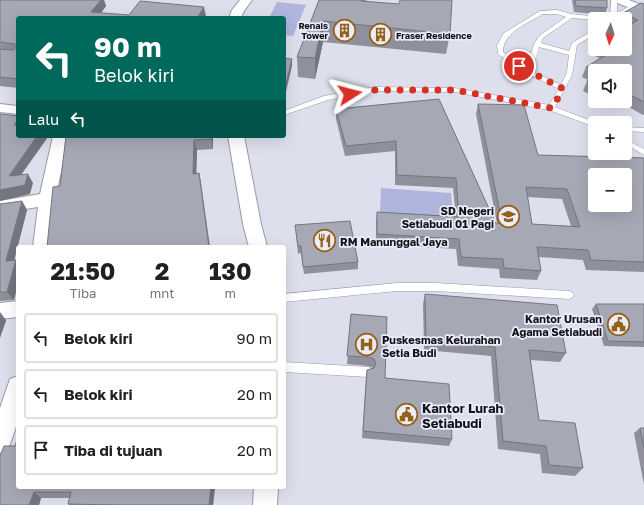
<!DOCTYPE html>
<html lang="id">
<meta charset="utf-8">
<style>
body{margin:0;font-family:"Golos Text",sans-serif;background:#f2f2f2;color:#202124;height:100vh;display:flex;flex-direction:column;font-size:15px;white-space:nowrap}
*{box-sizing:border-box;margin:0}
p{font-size:13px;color:#757577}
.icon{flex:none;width:22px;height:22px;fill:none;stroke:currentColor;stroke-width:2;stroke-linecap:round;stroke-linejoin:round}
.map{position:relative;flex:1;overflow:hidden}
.drawer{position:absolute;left:16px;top:245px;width:270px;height:244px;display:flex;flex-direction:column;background:#fff;border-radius:4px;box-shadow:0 4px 16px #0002}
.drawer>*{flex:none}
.hud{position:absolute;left:16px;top:16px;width:270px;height:122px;border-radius:4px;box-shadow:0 4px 16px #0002;background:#00695c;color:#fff;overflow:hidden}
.needle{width:26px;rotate:184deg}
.controls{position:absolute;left:588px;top:12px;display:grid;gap:8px}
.controls a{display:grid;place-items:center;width:44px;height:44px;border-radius:4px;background:#fff;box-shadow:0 4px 16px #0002;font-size:20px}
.pin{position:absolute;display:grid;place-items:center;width:34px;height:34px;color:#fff;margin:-17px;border:2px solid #fff;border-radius:50%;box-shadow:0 1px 4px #0007}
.me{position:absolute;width:44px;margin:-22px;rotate:81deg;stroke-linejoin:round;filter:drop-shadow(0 0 3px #0008)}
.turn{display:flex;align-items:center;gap:14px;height:84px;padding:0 12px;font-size:18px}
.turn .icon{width:52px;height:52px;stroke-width:2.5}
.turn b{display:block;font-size:28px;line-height:34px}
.then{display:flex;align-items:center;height:38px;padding:0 12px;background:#0003;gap:8px;font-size:15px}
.eta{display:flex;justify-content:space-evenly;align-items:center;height:68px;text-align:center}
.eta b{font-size:24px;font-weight:700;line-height:28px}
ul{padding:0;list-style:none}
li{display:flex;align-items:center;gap:12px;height:50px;margin:0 8px 6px;padding:0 4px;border:2px solid #e0e0e0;border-radius:4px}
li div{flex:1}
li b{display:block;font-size:15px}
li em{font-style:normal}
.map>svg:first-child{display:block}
</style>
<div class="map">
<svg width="644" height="505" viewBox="0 0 644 505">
<rect width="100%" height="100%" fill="#dddfec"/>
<!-- green -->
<g fill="#b0b5de">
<path d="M277,2L306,5L293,36L284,35V18H269Z"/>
<path d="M381,188L451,193L453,217L380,212Z"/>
</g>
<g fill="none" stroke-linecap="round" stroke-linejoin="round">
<defs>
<g id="lane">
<path d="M611,0H617V14L631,5L636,6L617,19H610Z"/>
<path d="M557,10L571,14L601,17L604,19H595V20L572,18L543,38L541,43L569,51L572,43L595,29V34L577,45L572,75L555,107L597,123H595V127L549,110L455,92L375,91L328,100L284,115V111L324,96L375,87L455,88L549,105L559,89L526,73L498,54L497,45L504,33L540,11ZM543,14H557L566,17L539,36L534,44L526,68L503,52C503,32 528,23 543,14ZM539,47L569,55L567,72L561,85L532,71Z"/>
<path d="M625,127L644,128V132L625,131Z"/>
<path d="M625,139L644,149V155L625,144Z"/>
<path d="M397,283H436L569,291L572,292L574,295L572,298L569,299L436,291H397L284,302V294Z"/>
<path d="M284,362L368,367L372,369L373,372L372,375L368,377L284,372Z"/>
</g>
<g id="street">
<path d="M240,0H252L244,11L241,18H229L232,10Z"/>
<path d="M613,0H629L644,6V14L615,2Z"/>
<path d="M0,104L18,106V114L0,112Z"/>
<path d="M53,136H69L55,199L51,247H33L38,207L0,213V201L40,194Z"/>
<path d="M228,136H244L261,224L267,247H249L243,224Z"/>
<path d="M18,301V317L0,319V303Z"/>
<path d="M18,376V421L8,450L0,453V408L10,379Z"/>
<path d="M254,487H278L277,505H253Z"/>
</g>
</defs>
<!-- lane casing -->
<use href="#lane" stroke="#9899a6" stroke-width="1"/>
<!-- street casing -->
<use href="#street" stroke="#9899a6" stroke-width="2"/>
<!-- lane -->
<use href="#lane" fill="#fff" fill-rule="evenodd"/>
<!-- street -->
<use href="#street" fill="#fff" fill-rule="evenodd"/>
</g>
<!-- wall -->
<g fill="#8f909c" fill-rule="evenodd">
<path d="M0,0H104L106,6L101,13L129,15L206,16L205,18H18V88L0,86Z"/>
<path d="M319,0H367L366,1L450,34L446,54L323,42L315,79L298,77L297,57Z"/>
<path d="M572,0H607V8L605,15L574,12Z"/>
<path d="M644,4V114L643,115L618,101H625V71H595V97L583,91L587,81L588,80L582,77L586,67L600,58L592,55L595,48V49H625L627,26L625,25V19H621L623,13Z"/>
<path d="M439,99L496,224H497L476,114L478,104L538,155L644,158V272L586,270L583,260L539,257L541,271L537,280L500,278L499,269L458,266L456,249L376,244V222L377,212L456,216L453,188L395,185V151L345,156L336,119V109ZM527,197L562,199L571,226L532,224Z"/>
<path d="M66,136H213V149L197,150L196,174L199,173L201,183L60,186Z"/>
<path d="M22,201L27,210L14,260H16L18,262V284L14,300L0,301V204Z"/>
<path d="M295,225L358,262V269L304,274L301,253L298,254Z"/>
<path d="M425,294L566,353L560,362L530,360L539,420L583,468L575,476L542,473L540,454L498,449L491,356L424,350L423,304Z"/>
<path d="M596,304H644V347L604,346L592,309Z"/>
<path d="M351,314L385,378L452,439L449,446L362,438L366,378L367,370L373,368L368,366L347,364Z"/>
<path d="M640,428H644V485L634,433Z"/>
<path d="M15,446L215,487L213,505H70L68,504L70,498H41L39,505Z"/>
</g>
<!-- shaded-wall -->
<g fill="#74767f">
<path d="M95,0H104L106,6L97,18L91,12Z"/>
<path d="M204,7L206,16L205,18H197Z"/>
<path d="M323,21V42L315,79V58Z"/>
<path d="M292,59V66L284,100V92Z"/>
<path d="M18,120V131L14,125Z"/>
<path d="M37,136H48V137L14,185L9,176Z"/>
<path d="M211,136H213V149L211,139Z"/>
<path d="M194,140L197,150L196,184L193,174Z"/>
<path d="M199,173L201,183L210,247H209Z"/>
<path d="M28,174L33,183L30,194L0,201V190Z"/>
<path d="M22,201L27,210L12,269L6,261Z"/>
<path d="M16,260L18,262V284L14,300L7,292Z"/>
<path d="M0,312L6,320V321L0,338Z"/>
<path d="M211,487H215L213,505H209Z"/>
<path d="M34,492L41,498L39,505H29Z"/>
</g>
<!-- building -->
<g fill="#a6a8b5" stroke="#74767f" fill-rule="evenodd">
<path d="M0,0H101L91,12L129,15L140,1L204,7L197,18H18V79L0,77V49L13,50L15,49V44L0,42Z"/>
<path d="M319,0H361V1L399,4L400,0H452L450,34L323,21L315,58L297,57Z"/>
<path d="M575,0H607V8L576,6Z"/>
<path d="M641,3L644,4V102L625,92V71H595V72L586,67L611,52L606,49H625V28L638,20L623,13Z"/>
<path d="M284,58L292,59L284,92Z"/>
<path d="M595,75V85L587,81Z"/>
<path d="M439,99L496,224L502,222L478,104L524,105L538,155L644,158V262L591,260L588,250L537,247L541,271L504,268L503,259L461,257L459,239L377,234V212L459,217L456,178L397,175L396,141L346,146L336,109ZM595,175H625V205H595ZM526,187L567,189L580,227L532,224Z"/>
<path d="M0,114L18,116V120L14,125H18V136H37L9,176L28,174L25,185L0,190Z"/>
<path d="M66,136H211V139L194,140L193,174L199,173L209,247H47L53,187L60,186Z"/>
<path d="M22,201L6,261L16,260L7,292H0V204Z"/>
<path d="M350,221L358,262L303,267L301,246H298L295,225Z"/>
<path d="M425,294L557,305L566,353L529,350L539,420L575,423L583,468L549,465L546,446L503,441L495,347L426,341Z"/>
<path d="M596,304H644V342L608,341Z"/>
<path d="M351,314L387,317L385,378L449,384L452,439L363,431L367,370L374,368L376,363L374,359L369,357L347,356Z"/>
<path d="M640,428H644V448Z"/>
<path d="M18,437V487H211L209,505H119L68,504L71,492H34L29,505H0V456L4,446H15Z"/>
</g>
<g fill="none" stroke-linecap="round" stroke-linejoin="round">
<!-- route -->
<path stroke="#d93025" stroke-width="7" stroke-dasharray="0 12.6" d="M350,94L375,90H455L551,108L556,102L562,88L519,66"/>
</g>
<!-- icons -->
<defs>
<symbol id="building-ring" viewBox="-11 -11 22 22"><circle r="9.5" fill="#eaecfa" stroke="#956116" stroke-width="1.5"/><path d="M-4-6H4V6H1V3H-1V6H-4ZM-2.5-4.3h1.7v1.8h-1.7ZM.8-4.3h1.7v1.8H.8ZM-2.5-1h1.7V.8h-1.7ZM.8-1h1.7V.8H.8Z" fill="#956116"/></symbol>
<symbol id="school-ring" viewBox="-11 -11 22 22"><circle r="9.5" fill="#eaecfa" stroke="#956116" stroke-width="1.5"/><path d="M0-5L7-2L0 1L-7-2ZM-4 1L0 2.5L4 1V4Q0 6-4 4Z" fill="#956116"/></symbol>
<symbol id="restaurant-ring" viewBox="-11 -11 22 22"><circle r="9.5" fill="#eaecfa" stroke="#956116" stroke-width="1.5"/><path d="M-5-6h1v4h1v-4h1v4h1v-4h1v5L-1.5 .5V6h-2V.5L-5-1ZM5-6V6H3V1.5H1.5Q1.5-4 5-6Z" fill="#956116"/></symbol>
<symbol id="civic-ring" viewBox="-11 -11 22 22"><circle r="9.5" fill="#eaecfa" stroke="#956116" stroke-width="1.5"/><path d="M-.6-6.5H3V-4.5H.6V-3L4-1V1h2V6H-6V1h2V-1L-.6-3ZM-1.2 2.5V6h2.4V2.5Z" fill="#956116"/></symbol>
<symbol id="hospital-ring" viewBox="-11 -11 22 22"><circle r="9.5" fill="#eaecfa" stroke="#956116" stroke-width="1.5"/><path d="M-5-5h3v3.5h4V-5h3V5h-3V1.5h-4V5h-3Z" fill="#956116"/></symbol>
</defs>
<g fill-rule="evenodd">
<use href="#building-ring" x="332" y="18" width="25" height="25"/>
<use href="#building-ring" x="368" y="22" width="25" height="25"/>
<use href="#school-ring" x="496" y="204" width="25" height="25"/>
<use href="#restaurant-ring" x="312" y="228" width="25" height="25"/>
<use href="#civic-ring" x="606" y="312" width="25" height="25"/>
<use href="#hospital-ring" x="354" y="332" width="25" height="25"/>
<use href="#civic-ring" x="394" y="402" width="25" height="25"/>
</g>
<g text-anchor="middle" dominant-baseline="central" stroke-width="3.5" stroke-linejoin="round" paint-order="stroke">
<!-- far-poi labels -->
<g font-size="9" font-weight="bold" fill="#121217" stroke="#eaecfa" text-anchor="end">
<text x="328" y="25">Renais<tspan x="328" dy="10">Tower</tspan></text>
<text x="396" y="35" text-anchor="start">Fraser Residence</text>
</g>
<!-- poi labels -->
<g font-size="11" font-weight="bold" fill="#121217" stroke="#eaecfa" text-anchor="end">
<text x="494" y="210">SD Negeri<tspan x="494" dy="13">Setiabudi 01 Pagi</tspan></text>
<text x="340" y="241" text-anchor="start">RM Manunggal Jaya</text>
<text x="602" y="318">Kantor Urusan<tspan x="602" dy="13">Agama Setiabudi</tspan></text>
<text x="382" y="339" text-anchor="start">Puskesmas Kelurahan<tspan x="382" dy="13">Setia Budi</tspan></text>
</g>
<!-- near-poi labels -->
<g font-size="13" font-weight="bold" fill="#121217" stroke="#eaecfa" text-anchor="start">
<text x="422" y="408">Kantor Lurah<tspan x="422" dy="15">Setiabudi</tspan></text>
</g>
</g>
</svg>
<div class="controls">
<a><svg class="needle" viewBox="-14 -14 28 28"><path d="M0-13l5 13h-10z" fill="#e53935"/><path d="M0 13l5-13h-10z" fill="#757577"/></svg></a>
<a><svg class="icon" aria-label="sound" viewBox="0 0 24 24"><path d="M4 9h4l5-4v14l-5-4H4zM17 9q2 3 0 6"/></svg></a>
<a>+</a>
<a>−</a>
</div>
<div class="pin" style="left:519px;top:66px;background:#d93025"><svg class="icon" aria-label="arrive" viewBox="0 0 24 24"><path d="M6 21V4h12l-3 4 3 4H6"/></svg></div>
<svg class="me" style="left:350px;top:94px" viewBox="-20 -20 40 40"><path d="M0-17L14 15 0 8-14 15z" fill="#d93025" stroke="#fff" stroke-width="4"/></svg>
<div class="hud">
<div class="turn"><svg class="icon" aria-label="left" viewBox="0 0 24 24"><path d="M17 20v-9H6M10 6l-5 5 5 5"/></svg><div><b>90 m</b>Belok kiri</div></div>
<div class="then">Lalu<svg class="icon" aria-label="left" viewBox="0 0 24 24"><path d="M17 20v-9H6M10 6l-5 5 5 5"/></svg></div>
</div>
<section class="drawer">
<div class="eta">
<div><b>21:50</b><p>Tiba</p></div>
<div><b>2</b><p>mnt</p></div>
<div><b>130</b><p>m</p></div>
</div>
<ul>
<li><svg class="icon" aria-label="left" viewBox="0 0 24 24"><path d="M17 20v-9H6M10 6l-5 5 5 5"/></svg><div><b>Belok kiri</b></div><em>90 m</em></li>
<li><svg class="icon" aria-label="left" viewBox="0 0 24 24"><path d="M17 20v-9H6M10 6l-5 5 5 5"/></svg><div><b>Belok kiri</b></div><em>20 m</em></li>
<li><svg class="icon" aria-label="arrive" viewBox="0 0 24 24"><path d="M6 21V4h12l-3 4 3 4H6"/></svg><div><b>Tiba di tujuan</b></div><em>20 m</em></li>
</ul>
</section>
</div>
